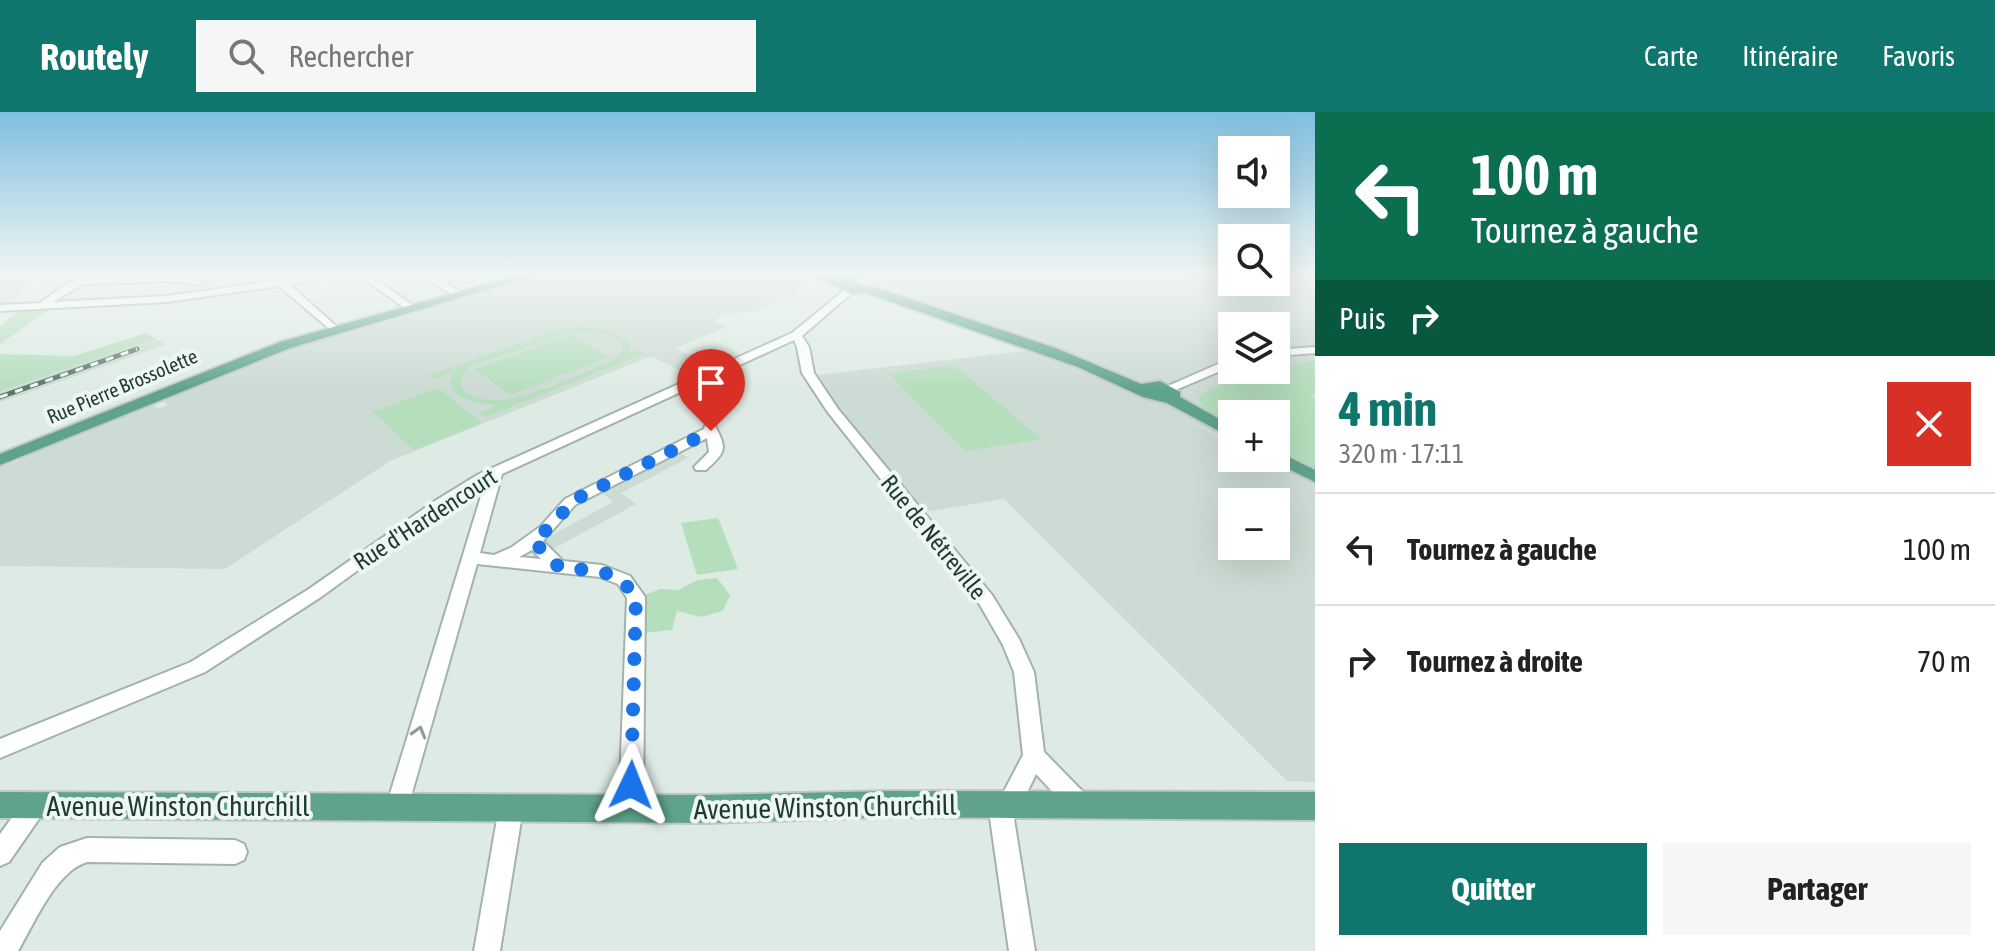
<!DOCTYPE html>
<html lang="fr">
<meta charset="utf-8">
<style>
body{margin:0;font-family:"Asap Condensed",sans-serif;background:#f6f6f6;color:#222;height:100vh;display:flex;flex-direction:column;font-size:30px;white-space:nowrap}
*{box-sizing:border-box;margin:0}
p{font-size:26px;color:#767676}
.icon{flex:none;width:44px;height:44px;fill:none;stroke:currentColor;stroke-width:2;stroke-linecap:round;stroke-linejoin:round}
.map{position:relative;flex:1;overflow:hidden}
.details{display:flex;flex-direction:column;background:#fff;width:680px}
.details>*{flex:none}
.top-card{background:#0b6e4f;color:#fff;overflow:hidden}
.fabs{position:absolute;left:1218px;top:24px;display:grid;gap:16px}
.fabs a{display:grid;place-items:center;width:72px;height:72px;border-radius:0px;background:#fff;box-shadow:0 8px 32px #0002;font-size:40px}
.pin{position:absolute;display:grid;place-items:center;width:68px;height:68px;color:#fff;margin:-82px -34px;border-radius:50% 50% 50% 0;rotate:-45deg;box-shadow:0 0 8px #0007}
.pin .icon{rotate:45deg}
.me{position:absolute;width:88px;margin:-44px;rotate:2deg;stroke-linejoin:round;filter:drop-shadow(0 0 6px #0008)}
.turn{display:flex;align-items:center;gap:28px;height:168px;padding:0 24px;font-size:36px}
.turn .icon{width:104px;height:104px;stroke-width:2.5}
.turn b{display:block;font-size:56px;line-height:68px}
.then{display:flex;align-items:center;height:76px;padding:0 24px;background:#0003;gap:16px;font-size:30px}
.round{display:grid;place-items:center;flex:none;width:84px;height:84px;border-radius:0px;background:#f6f6f6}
.headline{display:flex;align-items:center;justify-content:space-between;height:136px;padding:0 24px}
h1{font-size:48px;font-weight:700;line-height:60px;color:#0f766e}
.primary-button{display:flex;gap:16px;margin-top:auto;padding:16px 24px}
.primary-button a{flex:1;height:92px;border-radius:0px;background:#0f766e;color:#fff;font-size:32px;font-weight:700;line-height:92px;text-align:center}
.primary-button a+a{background:#f6f6f6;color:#222}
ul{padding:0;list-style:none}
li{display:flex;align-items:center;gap:24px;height:112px;padding:0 24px;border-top:2px solid #e0e0e0}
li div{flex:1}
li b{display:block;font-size:30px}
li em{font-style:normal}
header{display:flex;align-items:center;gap:48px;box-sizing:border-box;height:112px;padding:0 40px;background:#0f766e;color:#fff}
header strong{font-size:38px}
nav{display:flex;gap:44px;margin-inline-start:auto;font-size:28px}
.search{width:560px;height:72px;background:#f6f6f6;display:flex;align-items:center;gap:20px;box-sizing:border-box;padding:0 28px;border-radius:0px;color:#767676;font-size:30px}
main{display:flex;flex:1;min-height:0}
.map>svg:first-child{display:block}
</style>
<header>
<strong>Routely</strong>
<div class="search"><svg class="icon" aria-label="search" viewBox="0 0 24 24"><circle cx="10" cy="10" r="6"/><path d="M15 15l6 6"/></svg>Rechercher</div>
<nav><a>Carte</a><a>Itinéraire</a><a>Favoris</a></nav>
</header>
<main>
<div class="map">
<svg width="1315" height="839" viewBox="0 0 1315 839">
<rect width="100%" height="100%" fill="#deebe4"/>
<!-- built -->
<g fill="#ccdbd3" fill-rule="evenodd">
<path d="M0,161H44L8,192L0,193Z"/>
<path d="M552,161H793L815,168L754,200L726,202L713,208L726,215L676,236L712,257L709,258L697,260L693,265L651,244L390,349L225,457L0,454V354L16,350L26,342L147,289L158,297L168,293L158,285L322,226H332L497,174Z"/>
<path d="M910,161H1232V170H1276V161H1315V670L1287,669L1004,387L925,400L844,304L818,263L1034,238L1049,231L939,197L886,177L879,170ZM1232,214H1276V258H1232ZM1232,302H1276V346H1260L1276,356L1257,346H1232V332L1183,306L1232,330ZM1232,390H1276V434H1232Z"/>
<path d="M156,227L166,233L0,290V279Z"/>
<path d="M677,338L688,346L621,381L636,392L547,440L537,431L613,390L599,378Z"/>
</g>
<!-- green -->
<g fill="#b5debd" fill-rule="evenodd">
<path d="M52,196L0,232V214L20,198Z"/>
<path d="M584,215L608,218L629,229L630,241L638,238L645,241L485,305L479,301L497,293C479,292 440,286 454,260L434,267L429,263L557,218ZM577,219L601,220L621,230V240L614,248C581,261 491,310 462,276L461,266L471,254Z"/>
<path d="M146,221L156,227L0,279V242L74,244Z"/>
<path d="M571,223L609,245L510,283L474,257Z"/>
<path d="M1315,249V281L1310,283L1315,289V357L1276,336V302H1232V312L1208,299L1200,291L1199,283L1255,258H1276V253Z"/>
<path d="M954,253L1041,327L966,339L889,262Z"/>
<path d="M438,276L482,311L414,338L373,300Z"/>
<path d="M718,406L738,457L697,463L681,411Z"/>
<path d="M717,466L730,483L723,499L701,505L677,499L672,518L644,521L640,485L660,477L678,478L697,468Z"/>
</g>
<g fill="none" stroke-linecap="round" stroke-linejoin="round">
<defs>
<g id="minor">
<path d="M326,161H351L289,172L337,215V219L333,220L279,174L167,190L0,199V193L40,191L63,174L90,162L97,167L174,163L205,170L200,173L174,169L83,172L53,190L167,184L274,169L278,165L283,167Z"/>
<path d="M356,161H367L415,195L406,197Z"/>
<path d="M418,161H430L437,166L462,161L473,168L468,171L457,166L444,170L460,180V184L456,185Z"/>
<path d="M492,161H504L514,168L506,170Z"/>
<path d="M847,176L855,178L802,224L809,235L814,261L838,297L992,483L1019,527L1034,560L1044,640L1089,686L1092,694L1089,702L1081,705L1073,702L1036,662L1014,707L1035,839H1009L990,706L1023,643L1014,560L1003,533L980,493L827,299L802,261L797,235L794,228L502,362L480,441L494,443L512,435L541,414L565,387L704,317L705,314H715C728,338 725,340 706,358H696L694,355L709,340L707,326L575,393L543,429L563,449L602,453L630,464L645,485L643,696L639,704L631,707L623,704L619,696L627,486L618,472L600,465L477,452L408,695L405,703L397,706L389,703L386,695L485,371L445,395L321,485L205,560L0,646V627L191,550L309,477L435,389L479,362L792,221ZM532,438L541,447L519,445Z"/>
<path d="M1315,235V241L1276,244V238Z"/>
<path d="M1232,246V254L1171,280L1167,281L1161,277Z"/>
<path d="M35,682L43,685L46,693L43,701L9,750L0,754V722L27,685Z"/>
<path d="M511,685L519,688L523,696L500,839H474L499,696L503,688Z"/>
<path d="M87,726L235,728L244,732L247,740L244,748L235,752L87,750C56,759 34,812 18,839H0V819L43,750L60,735Z"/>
</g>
<g id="major">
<path d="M525,161H544L290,236L0,353V342L280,230Z"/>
<path d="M808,161L858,165V171L850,172L871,174L1058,237L1141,272L1160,269L1180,280V285L1232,314V326L1167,291L1143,285L1078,255L866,181L851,182Z"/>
<path d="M1276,339L1315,358V370L1270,348L1276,346Z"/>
<path d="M889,679L1315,680V708L889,705L707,711L0,706V680L707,683Z"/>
</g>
</defs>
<!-- minor casing -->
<use href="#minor" stroke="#a1b3ab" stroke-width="4"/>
<!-- major casing -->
<use href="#major" stroke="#c0c8c6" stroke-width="4"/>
<!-- minor -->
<use href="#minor" fill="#fff" fill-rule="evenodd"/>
<!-- major -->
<use href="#major" fill="#5fa38d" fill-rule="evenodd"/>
<defs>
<path id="rail" d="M0,285L137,237"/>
</defs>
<!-- rail casing -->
<use href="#rail" stroke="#58776d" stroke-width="5"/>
<!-- rail -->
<use href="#rail" stroke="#eef7f2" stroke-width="3" stroke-dasharray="8" stroke-linecap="butt"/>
</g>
<!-- one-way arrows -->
<defs><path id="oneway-chevron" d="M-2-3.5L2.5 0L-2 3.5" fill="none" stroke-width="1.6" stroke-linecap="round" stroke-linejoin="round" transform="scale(2)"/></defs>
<use stroke="#8e9d98" href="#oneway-chevron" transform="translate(419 620) rotate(-74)"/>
<!-- sky -->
<linearGradient id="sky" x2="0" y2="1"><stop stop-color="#7fbee0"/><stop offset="0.58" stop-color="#f0f6f3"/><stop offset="1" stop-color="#f0f6f3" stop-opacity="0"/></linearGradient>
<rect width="1315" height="279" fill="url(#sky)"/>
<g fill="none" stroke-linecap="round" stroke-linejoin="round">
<!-- route -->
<path stroke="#1a73e8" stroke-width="14" stroke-dasharray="0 25.2" d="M631,673L636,485C614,455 594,459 560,456L533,429L557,409L570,390L711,319"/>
</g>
<g text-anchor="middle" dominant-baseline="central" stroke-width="8" stroke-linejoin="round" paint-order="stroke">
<!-- far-street labels -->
<g font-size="20" fill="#1e3b32" stroke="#eef7f2">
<text transform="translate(122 274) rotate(-23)">Rue Pierre Brossolette</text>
</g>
<!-- street labels -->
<g font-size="24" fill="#1e3b32" stroke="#eef7f2">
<text transform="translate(425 407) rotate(-33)">Rue d'Hardencourt</text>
<text transform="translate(934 425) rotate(51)">Rue de Nétreville</text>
</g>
<!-- near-street labels -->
<g font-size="28" fill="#1e3b32" stroke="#eef7f2">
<text x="178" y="694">Avenue Winston Churchill</text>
<text transform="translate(825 695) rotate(-1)">Avenue Winston Churchill</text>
</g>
</g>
</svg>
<div class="fabs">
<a><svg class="icon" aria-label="sound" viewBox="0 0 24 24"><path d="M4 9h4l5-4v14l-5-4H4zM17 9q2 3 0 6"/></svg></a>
<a><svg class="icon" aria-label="search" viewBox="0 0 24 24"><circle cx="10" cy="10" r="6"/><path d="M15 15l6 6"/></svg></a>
<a><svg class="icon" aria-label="layers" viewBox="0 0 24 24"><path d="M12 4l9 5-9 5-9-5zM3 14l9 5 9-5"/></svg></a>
<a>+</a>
<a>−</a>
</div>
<div class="pin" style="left:711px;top:319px;background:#d93025"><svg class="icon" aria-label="arrive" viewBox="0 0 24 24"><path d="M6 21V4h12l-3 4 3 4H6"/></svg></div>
<svg class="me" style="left:631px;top:673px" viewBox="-20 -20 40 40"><path d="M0-17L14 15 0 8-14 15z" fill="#1a73e8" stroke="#fff" stroke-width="4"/></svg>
</div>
<section class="details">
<div class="top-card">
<div class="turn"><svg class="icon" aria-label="left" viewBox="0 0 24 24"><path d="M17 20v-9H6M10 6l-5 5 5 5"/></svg><div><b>100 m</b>Tournez à gauche</div></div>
<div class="then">Puis<svg class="icon" aria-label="right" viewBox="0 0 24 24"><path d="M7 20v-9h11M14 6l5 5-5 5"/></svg></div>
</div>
<div class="headline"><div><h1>4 min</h1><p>320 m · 17:11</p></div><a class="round" style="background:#d93025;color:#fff"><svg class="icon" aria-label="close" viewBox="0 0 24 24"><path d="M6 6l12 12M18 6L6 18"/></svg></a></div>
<ul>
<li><svg class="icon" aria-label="left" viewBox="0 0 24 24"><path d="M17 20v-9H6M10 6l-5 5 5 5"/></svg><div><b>Tournez à gauche</b></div><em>100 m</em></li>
<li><svg class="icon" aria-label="right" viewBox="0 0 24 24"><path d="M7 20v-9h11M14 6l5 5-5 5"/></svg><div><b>Tournez à droite</b></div><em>70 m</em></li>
</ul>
<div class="primary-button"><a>Quitter</a><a>Partager</a></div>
</section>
</main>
